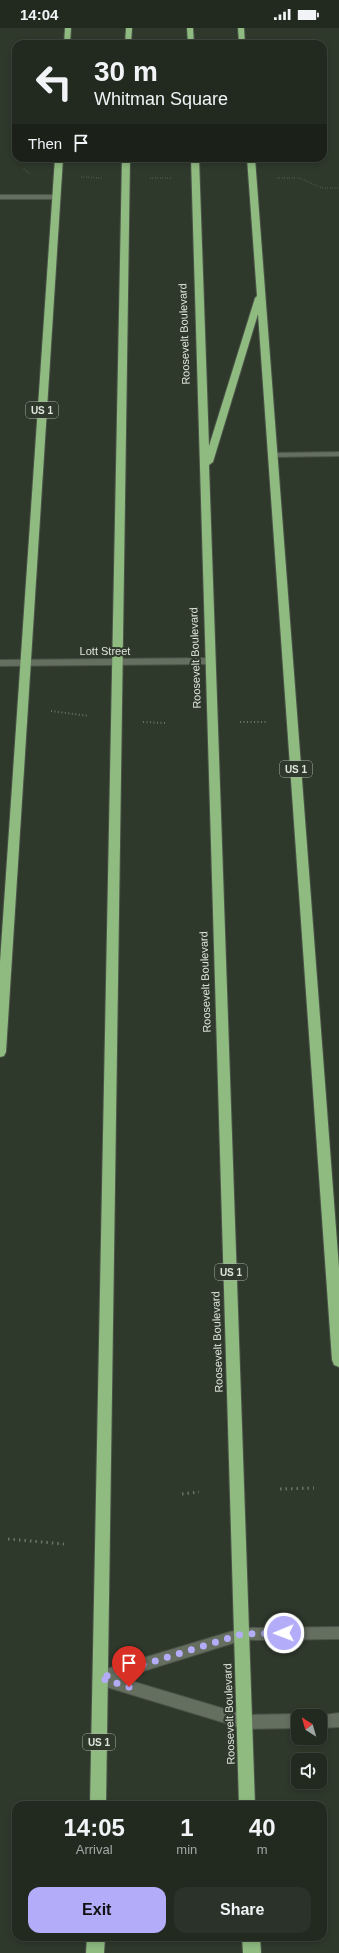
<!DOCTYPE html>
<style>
body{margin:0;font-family:Helvetica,sans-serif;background:#2a3229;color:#f1f3f6;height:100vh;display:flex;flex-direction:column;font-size:15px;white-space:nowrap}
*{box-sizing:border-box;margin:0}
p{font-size:13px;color:#a2a7a5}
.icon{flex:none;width:22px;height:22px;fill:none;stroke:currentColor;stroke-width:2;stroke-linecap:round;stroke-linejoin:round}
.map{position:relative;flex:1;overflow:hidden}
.panel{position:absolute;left:12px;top:1773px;width:315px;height:140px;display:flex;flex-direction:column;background:#222a20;border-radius:12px;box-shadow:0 2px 6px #0003,0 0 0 1px #3f463e}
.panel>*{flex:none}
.guide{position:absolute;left:12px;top:12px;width:315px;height:122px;border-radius:12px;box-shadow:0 2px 6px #0003,0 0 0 1px #3f463e;background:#222a20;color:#f1f3f6;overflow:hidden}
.needle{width:26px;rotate:323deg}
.buttons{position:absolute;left:291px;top:1681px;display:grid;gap:8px}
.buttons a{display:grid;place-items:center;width:36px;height:36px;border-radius:8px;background:#222a20;box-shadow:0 2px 6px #0003,0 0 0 1px #3f463e;font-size:20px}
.pin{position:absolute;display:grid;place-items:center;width:34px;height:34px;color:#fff;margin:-41px -17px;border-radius:50% 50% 50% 0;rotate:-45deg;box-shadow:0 0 4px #0007}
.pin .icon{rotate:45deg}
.me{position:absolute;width:44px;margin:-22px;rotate:269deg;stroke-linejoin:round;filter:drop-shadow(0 0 3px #0008)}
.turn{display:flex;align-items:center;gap:14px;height:84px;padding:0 16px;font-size:18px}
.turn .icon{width:52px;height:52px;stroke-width:2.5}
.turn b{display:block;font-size:28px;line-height:34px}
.then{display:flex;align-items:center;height:38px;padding:0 16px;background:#0003;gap:8px;font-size:15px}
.eta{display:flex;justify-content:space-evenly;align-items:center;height:68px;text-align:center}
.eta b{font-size:24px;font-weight:700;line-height:28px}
.primary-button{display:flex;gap:8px;margin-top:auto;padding:8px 16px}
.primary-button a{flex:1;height:46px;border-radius:12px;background:#b3acf9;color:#111;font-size:16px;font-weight:700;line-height:46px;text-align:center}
.primary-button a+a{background:#2a3229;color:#f1f3f6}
.status{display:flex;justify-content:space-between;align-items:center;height:28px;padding:0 20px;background:#222a20;direction:ltr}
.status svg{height:11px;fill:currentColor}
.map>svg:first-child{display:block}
</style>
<div class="status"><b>14:04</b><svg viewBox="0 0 49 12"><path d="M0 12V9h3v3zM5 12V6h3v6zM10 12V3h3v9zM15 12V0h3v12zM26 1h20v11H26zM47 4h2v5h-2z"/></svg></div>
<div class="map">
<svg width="339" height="1925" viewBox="0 0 339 1925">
<rect width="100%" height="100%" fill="#2e382b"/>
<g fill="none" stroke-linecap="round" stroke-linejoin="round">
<defs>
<g id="lane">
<path d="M339,424V428L272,429L268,427L272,425Z"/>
<path d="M339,1599V1611L243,1612L121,1650L245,1687L298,1686L302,1688H298V1700L245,1701L100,1657L95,1655L93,1650L95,1645L100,1643L243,1600Z"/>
<path d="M339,1685V1699L320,1700V1688H316Z"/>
</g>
<g id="street">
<path d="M0,167H56L59,169L56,171H0Z"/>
<path d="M211,630L215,633L211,636L0,638V632Z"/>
</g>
<g id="highway">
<path d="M65,0H71L70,16H64Z"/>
<path d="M126,0H132L131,16H125Z"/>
<path d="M187,0H193L194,16H188Z"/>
<path d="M238,0H244L245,16H239Z"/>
<path d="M55,130H63L6,1024L4,1028L0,1029V934Z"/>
<path d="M122,130H130L106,1777H90Z"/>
<path d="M191,130H199L209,418L255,270L257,268L247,130H255L339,1240V1339L334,1337L332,1332L258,286L213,434L209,437L255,1777H239Z"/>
<path d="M87,1909H105L104,1925H86Z"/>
<path d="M242,1909H260L261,1925H243Z"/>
</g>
</defs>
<!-- lane casing -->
<use href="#lane" stroke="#4a5347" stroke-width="2"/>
<!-- street casing -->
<use href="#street" stroke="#4a5347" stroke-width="2"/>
<!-- highway casing -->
<use href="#highway" stroke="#4a5347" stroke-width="2"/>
<!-- path-far2 -->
<g stroke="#6b7469" stroke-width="1.5" stroke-dasharray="0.5 2" stroke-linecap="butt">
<path d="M24,141L30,146"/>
<path d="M81,149L102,150"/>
<path d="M150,150H171"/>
<path d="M277,150H299L322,160H339"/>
</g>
<!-- path-far1 -->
<g stroke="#6b7469" stroke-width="2" stroke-dasharray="1 2.5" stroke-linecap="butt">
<path d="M51,683L89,688"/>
<path d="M143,694L165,695"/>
<path d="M240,694H267"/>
</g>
<!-- path -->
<g stroke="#6b7469" stroke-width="3" stroke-dasharray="1.5 4" stroke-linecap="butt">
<path d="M280,1461L314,1460"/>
<path d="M182,1466L199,1464"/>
<path d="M8,1511L64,1516"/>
</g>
<!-- lane -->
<use href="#lane" fill="#646f60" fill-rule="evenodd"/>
<!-- street -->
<use href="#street" fill="#646f60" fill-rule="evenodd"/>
<!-- highway -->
<use href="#highway" fill="#8fba80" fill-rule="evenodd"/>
</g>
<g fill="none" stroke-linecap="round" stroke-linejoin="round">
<!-- route -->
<path stroke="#b3acf9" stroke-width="7" stroke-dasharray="0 12.6" d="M129,1659L100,1650L242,1606L284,1605"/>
</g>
<g text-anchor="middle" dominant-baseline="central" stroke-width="4" stroke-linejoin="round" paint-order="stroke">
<!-- shield labels -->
<g fill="#2e382b" stroke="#a9b1a7" stroke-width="1">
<rect x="26" y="374" width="32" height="16" rx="3"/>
<rect x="280" y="733" width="32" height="16" rx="3"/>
<rect x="215" y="1236" width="32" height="16" rx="3"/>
<rect x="83" y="1706" width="32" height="16" rx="3"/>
</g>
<g font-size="10" font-weight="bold" fill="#dee5dc">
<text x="42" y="382">US 1</text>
<text x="296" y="741">US 1</text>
<text x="231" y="1244">US 1</text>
<text x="99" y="1714">US 1</text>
</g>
<!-- street labels -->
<g font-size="11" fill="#dee5dc" stroke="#2e382b">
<text transform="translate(184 306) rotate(-92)">Roosevelt Boulevard</text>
<text x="105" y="623">Lott Street</text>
<text transform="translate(195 630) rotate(-92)">Roosevelt Boulevard</text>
<text transform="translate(205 954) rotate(-92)">Roosevelt Boulevard</text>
<text transform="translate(217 1314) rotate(-92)">Roosevelt Boulevard</text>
<text transform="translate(229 1686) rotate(-92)">Roosevelt Boulevard</text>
</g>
</g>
</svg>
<div class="buttons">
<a><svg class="needle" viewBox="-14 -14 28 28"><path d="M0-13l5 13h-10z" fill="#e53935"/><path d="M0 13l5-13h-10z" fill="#a2a7a5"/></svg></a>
<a><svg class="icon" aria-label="sound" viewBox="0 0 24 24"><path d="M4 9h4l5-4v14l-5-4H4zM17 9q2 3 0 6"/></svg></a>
</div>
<div class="pin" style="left:129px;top:1659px;background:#d93025"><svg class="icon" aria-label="arrive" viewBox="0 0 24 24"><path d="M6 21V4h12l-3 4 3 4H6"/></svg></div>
<svg class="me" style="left:284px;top:1605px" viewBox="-20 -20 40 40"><circle r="17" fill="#b3acf9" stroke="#fff" stroke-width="3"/><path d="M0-11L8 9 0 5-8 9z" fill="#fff"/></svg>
<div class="guide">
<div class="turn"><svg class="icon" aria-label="left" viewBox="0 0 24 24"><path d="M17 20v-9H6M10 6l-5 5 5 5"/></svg><div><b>30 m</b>Whitman Square</div></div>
<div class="then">Then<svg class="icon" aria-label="arrive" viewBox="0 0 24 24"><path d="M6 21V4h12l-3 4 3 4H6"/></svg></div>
</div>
<section class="panel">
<div class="eta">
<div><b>14:05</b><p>Arrival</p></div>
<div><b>1</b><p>min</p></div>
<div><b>40</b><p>m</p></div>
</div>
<div class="primary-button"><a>Exit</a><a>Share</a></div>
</section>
</div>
